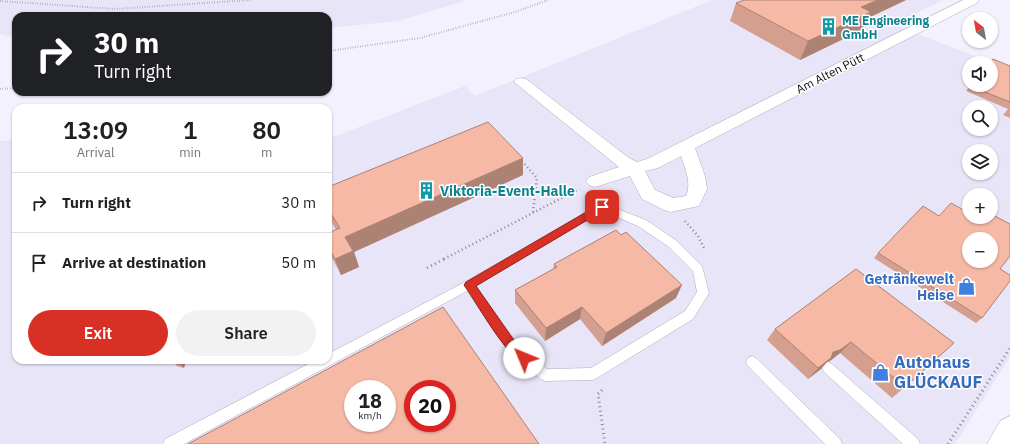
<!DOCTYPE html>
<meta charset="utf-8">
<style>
body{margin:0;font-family:"IBM Plex Sans",sans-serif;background:#f2f2f2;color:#202124;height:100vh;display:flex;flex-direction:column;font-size:15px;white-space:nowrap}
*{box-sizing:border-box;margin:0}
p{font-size:13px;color:#757577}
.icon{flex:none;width:22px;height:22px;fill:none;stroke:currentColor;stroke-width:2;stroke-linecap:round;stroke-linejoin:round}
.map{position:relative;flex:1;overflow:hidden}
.sheet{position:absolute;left:12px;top:104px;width:320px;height:260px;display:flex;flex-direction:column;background:#fff;border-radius:12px;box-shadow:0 1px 3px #0004}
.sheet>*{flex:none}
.hud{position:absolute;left:12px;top:12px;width:320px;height:84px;border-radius:12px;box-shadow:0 1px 3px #0004;background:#202124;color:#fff;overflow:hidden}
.needle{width:26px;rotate:329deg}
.fabs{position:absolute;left:962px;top:12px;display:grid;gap:8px}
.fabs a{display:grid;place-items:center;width:36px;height:36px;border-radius:50%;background:#fff;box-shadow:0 1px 3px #0004;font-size:20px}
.speed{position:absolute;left:344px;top:380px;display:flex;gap:8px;font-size:20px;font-weight:700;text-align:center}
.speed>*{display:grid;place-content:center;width:52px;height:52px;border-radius:50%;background:#fff;box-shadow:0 1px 3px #0004;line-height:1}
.speed small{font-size:10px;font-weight:400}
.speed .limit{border:6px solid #d22;background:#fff;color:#111}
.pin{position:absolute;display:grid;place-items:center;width:34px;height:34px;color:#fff;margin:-17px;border-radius:8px;box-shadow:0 2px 6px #0006}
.me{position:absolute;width:44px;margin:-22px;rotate:315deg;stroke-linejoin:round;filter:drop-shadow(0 0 3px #0008)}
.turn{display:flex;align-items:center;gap:14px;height:84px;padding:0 16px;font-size:18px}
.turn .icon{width:52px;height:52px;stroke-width:2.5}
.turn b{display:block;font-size:28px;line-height:34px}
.eta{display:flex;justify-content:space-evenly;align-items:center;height:68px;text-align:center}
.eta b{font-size:24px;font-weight:600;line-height:28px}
.action{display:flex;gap:8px;margin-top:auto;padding:8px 16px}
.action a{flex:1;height:46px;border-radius:24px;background:#d93025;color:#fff;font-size:16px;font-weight:600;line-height:46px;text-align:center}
.action a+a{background:#f2f2f2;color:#202124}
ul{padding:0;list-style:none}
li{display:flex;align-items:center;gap:12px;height:60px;padding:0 16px;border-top:1px solid #e0e0e0}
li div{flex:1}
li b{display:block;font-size:15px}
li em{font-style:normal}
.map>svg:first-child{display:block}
</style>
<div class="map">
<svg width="1010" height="444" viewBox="0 0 1010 444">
<rect width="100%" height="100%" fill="#f3f1fe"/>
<!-- built -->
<g fill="#e8e5f8" fill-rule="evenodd">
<path d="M0,0H467L398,21L328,28V16H16V38L0,34Z"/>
<path d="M712,0H943L893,25L1010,69V357L955,444H0V141L16,140V360H328V139L465,86L475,96ZM969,63H991V85H969ZM969,107H991V129H969ZM969,151H991V173H969ZM969,195H991V217H969ZM969,239H991V261H969ZM353,389H387V423H353ZM413,389H447V423H413Z"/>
</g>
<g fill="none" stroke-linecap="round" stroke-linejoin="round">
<defs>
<g id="service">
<path d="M602,203L646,220L677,241L702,266L709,293L693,319L597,378L593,380L545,381L541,379L510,353L467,291L184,444H163L165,439L316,360H328V354L465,282ZM603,211L638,226L669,247L693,271L697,292L685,311L591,368L547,369L518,345L476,286Z"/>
<path d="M752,356L756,358L840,439L842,444H825L748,366L746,362L748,358Z"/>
<path d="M828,362L832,364L918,439L920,444H903L824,372L822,368L824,364Z"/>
</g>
<path id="minor" d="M963,0H979L977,3L695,148L705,176L707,189L699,206L671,212L664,210L642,199L630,176L595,187L589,185L586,181L589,177L619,167L514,82L516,79L521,78L526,79L629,158L637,162L647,159ZM681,156C685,169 692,183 686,196L673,198L655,190L645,171L658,168Z"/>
<path id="secondary" d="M1010,416V444H987L1000,421Z"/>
</defs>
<!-- service casing -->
<use href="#service" stroke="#afadb9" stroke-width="1"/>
<!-- minor casing -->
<use href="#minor" stroke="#afadb9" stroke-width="1"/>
<!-- secondary casing -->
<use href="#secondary" stroke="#afadb9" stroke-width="1"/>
<!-- path-far2 -->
<g stroke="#898891" stroke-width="2" stroke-dasharray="0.5 2" stroke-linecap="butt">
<path d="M0,1L115,9L250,0"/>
<path d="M328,51L420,38L515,12L548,0"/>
<path d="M0,89L16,88"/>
</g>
<!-- path-far1 -->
<g stroke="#898891" stroke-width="2.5" stroke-dasharray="1 3" stroke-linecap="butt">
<path d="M522,161L537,178L533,212"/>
<path d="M685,221L698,236L705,250"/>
<path d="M444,259L579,189"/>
</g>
<!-- path -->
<g stroke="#898891" stroke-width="3" stroke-dasharray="1 3.5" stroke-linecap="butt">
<path d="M427,268L446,258"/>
<path d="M602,390L598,394L605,444"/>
<path d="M948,444L1010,348"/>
</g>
<!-- service -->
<use href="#service" fill="#fff" fill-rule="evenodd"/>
<!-- minor -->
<use href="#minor" fill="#fff" fill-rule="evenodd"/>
<!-- secondary -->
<use href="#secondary" fill="#fff" fill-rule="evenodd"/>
</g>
<!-- wall -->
<g fill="#d49f8f">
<path d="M744,0H906L868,18L862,30L800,60L730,21L736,3Z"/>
<path d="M1010,66V118L1003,115L1008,109L966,91L971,85Z"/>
<path d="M523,175L354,252L359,267L341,275L329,252L328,250V233L336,230L328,215V187Z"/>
<path d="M939,216L979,218L980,217H991L1000,269L982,318L976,323L874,258L878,253Z"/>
<path d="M621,235L676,298L602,346L580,319L545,341L515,303V290L553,269L554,264Z"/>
<path d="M856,269L905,387L892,398L840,353L830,361L827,362L821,369L808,379L767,340L775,329Z"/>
<path d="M171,360H186L184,368L177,366Z"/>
</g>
<!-- shaded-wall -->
<g fill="#ac8274">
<path d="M878,0H906L868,18L862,30L800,60L808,41L861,7Z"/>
<path d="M523,158V175L354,252L359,267L341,275L335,259L345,237Z"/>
<path d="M682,285L676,298L602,346L606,333Z"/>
<path d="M582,307L580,319L545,341L546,328Z"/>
<path d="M851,342L840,353L830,361L827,362L821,369L808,379L833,352Z"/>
<path d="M177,360H186L184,368Z"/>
</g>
<!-- building -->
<g fill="#f6b9a6" stroke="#ac8274" fill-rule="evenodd">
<path d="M744,0H878L861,7L871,12L808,41L736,3Z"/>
<path d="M993,59L1010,66V102L970,86L971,85H991V63H989Z"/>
<path d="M488,122L523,158L345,237L353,251L335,259L328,246V233L340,228L328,209V187Z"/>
<path d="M951,203L969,213V217H976L979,218L980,217H991V214L1010,224V256L1000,269L1010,275V281L982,318L878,253L923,206L939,216ZM969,239H991V261H969Z"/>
<path d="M616,230L621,235L626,232L682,285L606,333L582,307L546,328L515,290L557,267L554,264Z"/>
<path d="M856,269L954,343L905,387L851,342L840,350L833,352L831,358L818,368L775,329Z"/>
<path d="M443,307L539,444H188ZM353,389H387V423H353ZM413,389H447V423H413Z"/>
</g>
<!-- route -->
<path fill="#d93025" stroke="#8d1f18" d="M602,203L606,204L607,207L606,209L476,286L518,346L528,354L530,358L528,362L524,363C506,356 478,305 466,288L464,285L466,282Z"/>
<!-- icons -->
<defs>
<symbol id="building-bare" viewBox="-9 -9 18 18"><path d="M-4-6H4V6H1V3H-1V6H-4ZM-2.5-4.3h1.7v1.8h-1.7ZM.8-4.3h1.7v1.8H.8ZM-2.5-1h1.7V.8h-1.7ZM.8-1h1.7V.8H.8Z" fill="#0f9aa8" stroke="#fff" stroke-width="2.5" paint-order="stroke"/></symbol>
<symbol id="shop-bare" viewBox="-9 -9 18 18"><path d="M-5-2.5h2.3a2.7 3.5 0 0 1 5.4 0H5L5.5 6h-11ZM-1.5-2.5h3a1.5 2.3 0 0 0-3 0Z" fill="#3f7fe0" stroke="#fff" stroke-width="2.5" paint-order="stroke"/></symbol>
</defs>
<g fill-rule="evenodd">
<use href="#building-bare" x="816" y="14" width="25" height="25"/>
<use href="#building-bare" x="414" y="178" width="25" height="25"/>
<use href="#shop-bare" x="954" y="274" width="25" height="25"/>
<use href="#shop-bare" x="868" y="360" width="25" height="25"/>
</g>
<g text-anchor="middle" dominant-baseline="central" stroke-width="3" stroke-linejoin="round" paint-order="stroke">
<!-- far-culture labels -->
<g font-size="12" font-weight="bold" fill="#0d838f" stroke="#fff" text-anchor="start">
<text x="842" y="20">ME Engineering<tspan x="842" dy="14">GmbH</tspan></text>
</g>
<!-- far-street labels -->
<g font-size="12" fill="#0d0d11" stroke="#fff">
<text transform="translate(830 73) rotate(-27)">Am Alten Pütt</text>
</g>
<!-- culture labels -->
<g font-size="14" font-weight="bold" fill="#0d838f" stroke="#fff" text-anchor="start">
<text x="440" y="191">Viktoria-Event-Halle</text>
</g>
<!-- shop labels -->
<g font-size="14" font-weight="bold" fill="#366cbe" stroke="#fff" text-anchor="end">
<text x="954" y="279">Getränkewelt<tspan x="954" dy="16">Heise</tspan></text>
</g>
<!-- near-shop labels -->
<g font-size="17" font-weight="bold" fill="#366cbe" stroke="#fff" text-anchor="start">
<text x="894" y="362">Autohaus<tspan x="894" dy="20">GLÜCKAUF</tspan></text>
</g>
</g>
</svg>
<div class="fabs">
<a><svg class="needle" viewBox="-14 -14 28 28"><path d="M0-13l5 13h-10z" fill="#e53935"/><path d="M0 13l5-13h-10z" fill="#757577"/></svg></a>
<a><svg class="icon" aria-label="sound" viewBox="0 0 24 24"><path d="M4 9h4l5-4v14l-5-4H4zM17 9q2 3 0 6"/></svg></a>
<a><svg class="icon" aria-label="search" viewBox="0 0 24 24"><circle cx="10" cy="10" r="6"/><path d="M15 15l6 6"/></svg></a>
<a><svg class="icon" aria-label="layers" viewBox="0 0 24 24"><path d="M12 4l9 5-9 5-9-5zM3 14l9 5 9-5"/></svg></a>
<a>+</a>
<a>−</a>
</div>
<div class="speed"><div>18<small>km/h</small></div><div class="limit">20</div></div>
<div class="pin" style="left:602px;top:207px;background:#d93025"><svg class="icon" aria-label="arrive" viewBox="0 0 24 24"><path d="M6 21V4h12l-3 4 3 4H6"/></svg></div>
<svg class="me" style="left:524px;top:358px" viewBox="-20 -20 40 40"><circle r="19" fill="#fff"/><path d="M0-13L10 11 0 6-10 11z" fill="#d93025"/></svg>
<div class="hud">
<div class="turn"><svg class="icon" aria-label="right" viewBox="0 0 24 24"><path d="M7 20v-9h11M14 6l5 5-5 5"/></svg><div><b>30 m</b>Turn right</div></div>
</div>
<section class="sheet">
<div class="eta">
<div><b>13:09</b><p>Arrival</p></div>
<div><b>1</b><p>min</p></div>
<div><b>80</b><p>m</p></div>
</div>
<ul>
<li><svg class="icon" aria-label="right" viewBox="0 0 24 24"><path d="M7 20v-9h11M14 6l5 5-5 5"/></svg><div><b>Turn right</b></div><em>30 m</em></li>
<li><svg class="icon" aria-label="arrive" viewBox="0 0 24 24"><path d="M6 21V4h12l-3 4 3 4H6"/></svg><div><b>Arrive at destination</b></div><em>50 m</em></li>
</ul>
<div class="action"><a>Exit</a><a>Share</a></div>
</section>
</div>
